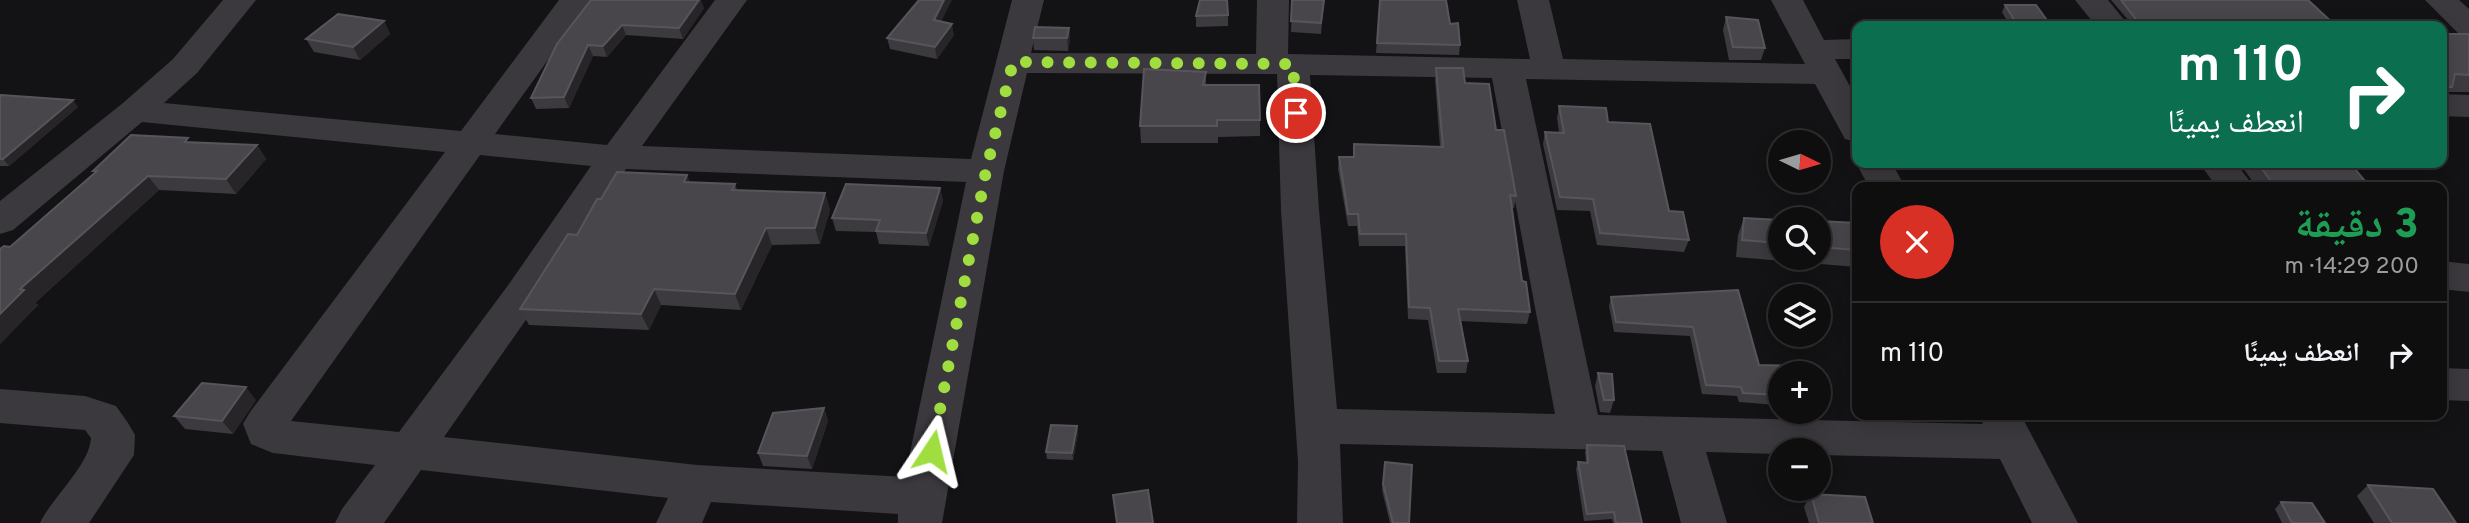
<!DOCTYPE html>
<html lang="ar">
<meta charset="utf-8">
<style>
body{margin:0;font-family:Overpass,"Noto Naskh Arabic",sans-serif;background:#171718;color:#f1f3f6;direction:rtl;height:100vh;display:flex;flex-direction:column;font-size:26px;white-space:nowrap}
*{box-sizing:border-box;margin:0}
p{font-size:23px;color:#9b9c9e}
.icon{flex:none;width:38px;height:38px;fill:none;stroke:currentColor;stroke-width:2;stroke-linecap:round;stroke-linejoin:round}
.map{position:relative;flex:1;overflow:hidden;direction:ltr}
.side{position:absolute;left:1852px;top:182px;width:595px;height:238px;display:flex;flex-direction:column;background:#0e0e0f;border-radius:14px;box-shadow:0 4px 18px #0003,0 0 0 2px #2e2e2f;direction:rtl}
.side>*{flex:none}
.hud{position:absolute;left:1852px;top:21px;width:595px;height:147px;border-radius:14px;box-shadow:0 4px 18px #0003,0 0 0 2px #2e2e2f;direction:rtl;background:#0b6e4f;color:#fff;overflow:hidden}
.needle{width:46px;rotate:95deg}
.controls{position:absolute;left:1768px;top:130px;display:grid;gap:14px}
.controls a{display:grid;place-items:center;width:63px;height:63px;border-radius:50%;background:#0e0e0f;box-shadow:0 4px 18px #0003,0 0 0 2px #2e2e2f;font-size:35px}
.pin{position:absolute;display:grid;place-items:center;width:60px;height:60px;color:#fff;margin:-30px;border:4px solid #fff;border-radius:50%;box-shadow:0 2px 7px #0007}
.me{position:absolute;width:77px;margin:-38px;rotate:10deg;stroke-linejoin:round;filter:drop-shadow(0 0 5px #0008)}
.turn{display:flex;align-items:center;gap:24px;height:147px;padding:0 28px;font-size:32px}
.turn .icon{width:91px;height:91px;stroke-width:2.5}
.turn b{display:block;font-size:49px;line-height:60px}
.round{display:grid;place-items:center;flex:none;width:74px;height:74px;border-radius:37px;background:#171718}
.summary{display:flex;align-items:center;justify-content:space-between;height:119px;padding:0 28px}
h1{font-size:42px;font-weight:800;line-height:52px;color:#1e9e55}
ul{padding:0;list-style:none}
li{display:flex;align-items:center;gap:21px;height:105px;padding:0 28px;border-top:2px solid #2e2e2f}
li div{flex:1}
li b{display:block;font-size:26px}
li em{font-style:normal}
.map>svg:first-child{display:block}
</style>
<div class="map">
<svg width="2469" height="523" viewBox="0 0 2469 523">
<rect width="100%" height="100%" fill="#131214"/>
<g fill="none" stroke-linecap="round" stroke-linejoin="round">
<!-- street -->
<g fill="#3b393d" fill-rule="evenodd">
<path d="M223,0H256L197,73L164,103L461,131L559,0H591L495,134L607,145L715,0H747L642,146L971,159L1012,0H1044L1031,53L1256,54L1257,0H1289L1288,54L1530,59L1517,0H1549L1563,59L1805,64L1771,0H1803L1824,40L1857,39V59H1835L1857,99V142L1845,139L1815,84L1526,79L1598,415L1983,424L1979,415H2021L2078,523H2032L2000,459L1818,455V450H1780V454L1706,452L1727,523H1681L1662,451L1340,444L1343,523H1297L1298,462L1281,210L1277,74L1027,73L1004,171L942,523H898V514L711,502L702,523H656L668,498L421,470L384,523H335L342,509L375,465L273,453L251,444L243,424L250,412L445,152L142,122L13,230L0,234V201L123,103L173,59ZM1310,75L1492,78L1555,414L1337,409L1319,210ZM480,155L591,166L509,284L399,432L291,421ZM626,169L966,182L905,477L697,465L444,437L537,304Z"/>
<path d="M2075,0H2108L2129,26H2096Z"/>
<path d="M2425,0H2459L2469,9V36L2458,33Z"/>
<path d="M2441,94L2469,95V117L2441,116Z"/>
<path d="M1856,163H1892L1905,187H1869Z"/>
<path d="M2199,163H2236L2254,187H2217Z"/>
<path d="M2441,261L2469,264V292L2441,289Z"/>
<path d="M2441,368L2469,369V401L2441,400Z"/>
<path d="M0,389L85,396L116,406L128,423L135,435L134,455L89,523H40C53,496 89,466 91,438L85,430L0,423Z"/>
</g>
</g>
<!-- wall -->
<g fill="#3c3a3f">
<path d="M591,0L704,8L683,39L626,35L607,57L593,56L569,108L536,109L531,98Z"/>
<path d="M1292,0H1324L1321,34L1291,32Z"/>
<path d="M1380,0L1450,24L1460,45L1459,55L1376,53Z"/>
<path d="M2111,0H2308L2336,26H2125L2127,23L2130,22Z"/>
<path d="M2005,5L2049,23L2075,26H2010L2002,12Z"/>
<path d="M1228,15V26L1196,27V16Z"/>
<path d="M1726,17L1765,48L1761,60H1729L1723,30Z"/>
<path d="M384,21L390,34L360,60L314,52L306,39Z"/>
<path d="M941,22L954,35L937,59L890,49L887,38Z"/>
<path d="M1069,28L1070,40L1068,51L1034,50L1033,38Z"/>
<path d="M2441,34H2469V92H2448L2441,100Z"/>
<path d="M1436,68L1465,83L1496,130L1516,196L1514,208H1512L1522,281L1530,312L1527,324L1460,321L1468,361L1466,373H1437L1428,320L1408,319L1405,246H1359L1357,226H1348L1338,169L1339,157H1353L1354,144L1440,147L1435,80Z"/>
<path d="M1206,72V85L1260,120V136L1218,137V143H1141L1140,126Z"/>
<path d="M0,95L78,107L9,166H0Z"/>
<path d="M1559,106L1608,122L1689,240L1684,252L1597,245L1590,211L1557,210L1543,144L1545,132H1559L1557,118Z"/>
<path d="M191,142L257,145L266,159L236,194L159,190L35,303L38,305L0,344L95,173L93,171Z"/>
<path d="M2239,163H2350L2370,187H2257Z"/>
<path d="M687,175L690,183L735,184L737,190L825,193L830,210L820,244L772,245L741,310L661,305L649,330L529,325L520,309L577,235Z"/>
<path d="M940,188L943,201L929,246L879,244L876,232L836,231L832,218Z"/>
<path d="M1744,218L1780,220V257H1818V221L1857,223V267L1736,257L1738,235Z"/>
<path d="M1738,290L1759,365L1780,373V411H1807L1806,413L1779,412L1777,405L1739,402L1737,396L1702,394L1690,336L1614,332L1609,306L1611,297Z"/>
<path d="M1598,373L1614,400L1610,413L1600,412L1595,386Z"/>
<path d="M256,400L233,434L185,429L174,416Z"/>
<path d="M824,408L828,421L812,469L763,466L758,453Z"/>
<path d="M1077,426L1078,433L1073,460L1047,459L1046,452Z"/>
<path d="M1587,445L1642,523H1613L1612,519L1584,521L1576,469L1578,462L1586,463L1585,452Z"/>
<path d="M1385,462L1409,523H1390L1382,490Z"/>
<path d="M2368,485L2456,523H2374L2357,496Z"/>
<path d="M1811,494L1873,523H1809L1804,507Z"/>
<path d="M2281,502L2325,523H2282L2275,509Z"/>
</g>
<!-- shaded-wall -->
<g fill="#272528">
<path d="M699,0H701L704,8L683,39L679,28Z"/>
<path d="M944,0H952L936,32L934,20Z"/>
<path d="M384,21L390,34L360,60L353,47Z"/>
<path d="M952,24L954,35L937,59L935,47Z"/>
<path d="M622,25L626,35L607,57L603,46Z"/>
<path d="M1069,28L1070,40L1068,51L1067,38Z"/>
<path d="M588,45L593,56L569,108L564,97Z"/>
<path d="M73,100L78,107L9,166L3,159Z"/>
<path d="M257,145L266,159L236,194L226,179Z"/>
<path d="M687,175L693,191L684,182Z"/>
<path d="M148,176L159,190L35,303L38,305L0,344V314L20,289Z"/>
<path d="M940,188L943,201L929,246L926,233Z"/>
<path d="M825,193L830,210L820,244L815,228Z"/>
<path d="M766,228L772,245L741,310L735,294Z"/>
<path d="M654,289L661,305L649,330L641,314Z"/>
<path d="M246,387L256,400L233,434L222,421Z"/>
<path d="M824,408L828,421L812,469L807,456Z"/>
<path d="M1077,426L1078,433L1073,460L1072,453Z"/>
</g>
<!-- building -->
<g fill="#48464b" stroke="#58545c" stroke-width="2">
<path d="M591,0H699L679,28L622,25L603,46L588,45L564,97L531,98L557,44Z"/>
<path d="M919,0H944L934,20L952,24L935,47L887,38Z"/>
<path d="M1200,0H1227L1228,15L1196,16Z"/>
<path d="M1292,0H1324L1321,23L1291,21Z"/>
<path d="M1380,0H1446L1450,24L1458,23L1460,45L1377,43Z"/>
<path d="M2121,0H2308L2336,26H2162L2127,23L2135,21V18Z"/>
<path d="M2005,5H2036L2049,23L2074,25L2075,26H2018Z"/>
<path d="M338,14L384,21L353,47L306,39Z"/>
<path d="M1726,17L1758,20L1765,48L1733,47Z"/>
<path d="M1035,27L1069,28L1067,38H1033Z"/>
<path d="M2441,34H2469V75L2455,74L2452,87H2441Z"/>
<path d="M1436,68H1463L1465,83L1489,84L1496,130H1504L1516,196L1510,195L1522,281L1526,282L1530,312L1458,309L1468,361H1439L1430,308L1409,307L1406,234H1360L1358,214H1348L1339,157H1354V144L1443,147Z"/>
<path d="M1144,69L1206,72L1203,85H1259L1260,120H1217V126H1140Z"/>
<path d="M0,95H1L73,100L3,159H0Z"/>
<path d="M1559,106L1606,108L1608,122L1650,124L1669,211L1683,212L1689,240L1600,233L1593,199L1560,197L1545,132L1564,133Z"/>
<path d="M131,135L188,138L185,142L257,145L226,179L148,176L20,289L24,290L0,314V249L4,246L10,247L97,171H93Z"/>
<path d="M2258,163H2350L2370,187H2275Z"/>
<path d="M617,172L687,175L684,182L735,184L732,190L825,193L815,228H766L735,294L654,289L641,314L520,309L568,234L577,235L597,199H601Z"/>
<path d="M846,184L940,188L926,233L876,231L880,220L832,218Z"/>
<path d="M1744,218L1780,220V243L1742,240Z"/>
<path d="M1818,221L1857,223V250L1818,247Z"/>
<path d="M1738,290L1759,365L1799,366L1801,373H1780V395L1743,393L1741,387L1706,385L1693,327L1616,322L1611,297Z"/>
<path d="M1598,373L1612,374L1614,400H1604Z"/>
<path d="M202,383L246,387L222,421L174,416Z"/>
<path d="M824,408L807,456L758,453L773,413Z"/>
<path d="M1051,425L1077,426L1072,453L1046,452Z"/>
<path d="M1587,445L1624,446L1642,523H1616L1614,512L1587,514L1578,462L1588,463Z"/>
<path d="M1385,462L1412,465L1409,523H1393L1383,484Z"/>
<path d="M2368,485L2433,489L2456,523H2392Z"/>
<path d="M1148,490L1153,523H1117L1113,495Z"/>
<path d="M1811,494L1865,497L1873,523H1819Z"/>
<path d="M2281,502L2312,503L2325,523H2292Z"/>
</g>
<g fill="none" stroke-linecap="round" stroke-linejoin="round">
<!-- route -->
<path stroke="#a0de40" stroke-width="12" stroke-dasharray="0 21.6" d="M932,451L986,171L1013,62L1293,64L1296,113"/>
</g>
</svg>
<div class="controls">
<a><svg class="needle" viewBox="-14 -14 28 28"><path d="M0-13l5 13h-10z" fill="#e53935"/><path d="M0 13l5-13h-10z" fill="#9b9c9e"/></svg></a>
<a><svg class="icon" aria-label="search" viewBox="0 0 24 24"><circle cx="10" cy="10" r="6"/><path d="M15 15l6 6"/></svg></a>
<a><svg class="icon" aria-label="layers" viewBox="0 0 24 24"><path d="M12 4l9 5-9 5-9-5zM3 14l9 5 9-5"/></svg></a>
<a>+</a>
<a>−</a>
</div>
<div class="pin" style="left:1296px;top:113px;background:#d93025"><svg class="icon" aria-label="arrive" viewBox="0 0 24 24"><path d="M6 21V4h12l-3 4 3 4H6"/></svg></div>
<svg class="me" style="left:932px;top:451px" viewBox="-20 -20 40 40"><path d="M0-17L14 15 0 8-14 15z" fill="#a0de40" stroke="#fff" stroke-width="4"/></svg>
<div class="hud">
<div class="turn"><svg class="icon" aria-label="right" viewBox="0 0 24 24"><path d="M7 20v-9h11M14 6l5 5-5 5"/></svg><div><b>110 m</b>انعطف يمينًا</div></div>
</div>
<section class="side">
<div class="summary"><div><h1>3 دقيقة</h1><p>200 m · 14:29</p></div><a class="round" style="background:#d93025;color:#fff"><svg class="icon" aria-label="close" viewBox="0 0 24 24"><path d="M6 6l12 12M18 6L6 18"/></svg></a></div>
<ul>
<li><svg class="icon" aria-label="right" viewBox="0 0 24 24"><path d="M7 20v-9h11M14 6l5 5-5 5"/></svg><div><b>انعطف يمينًا</b></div><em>110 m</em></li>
</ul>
</section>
</div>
